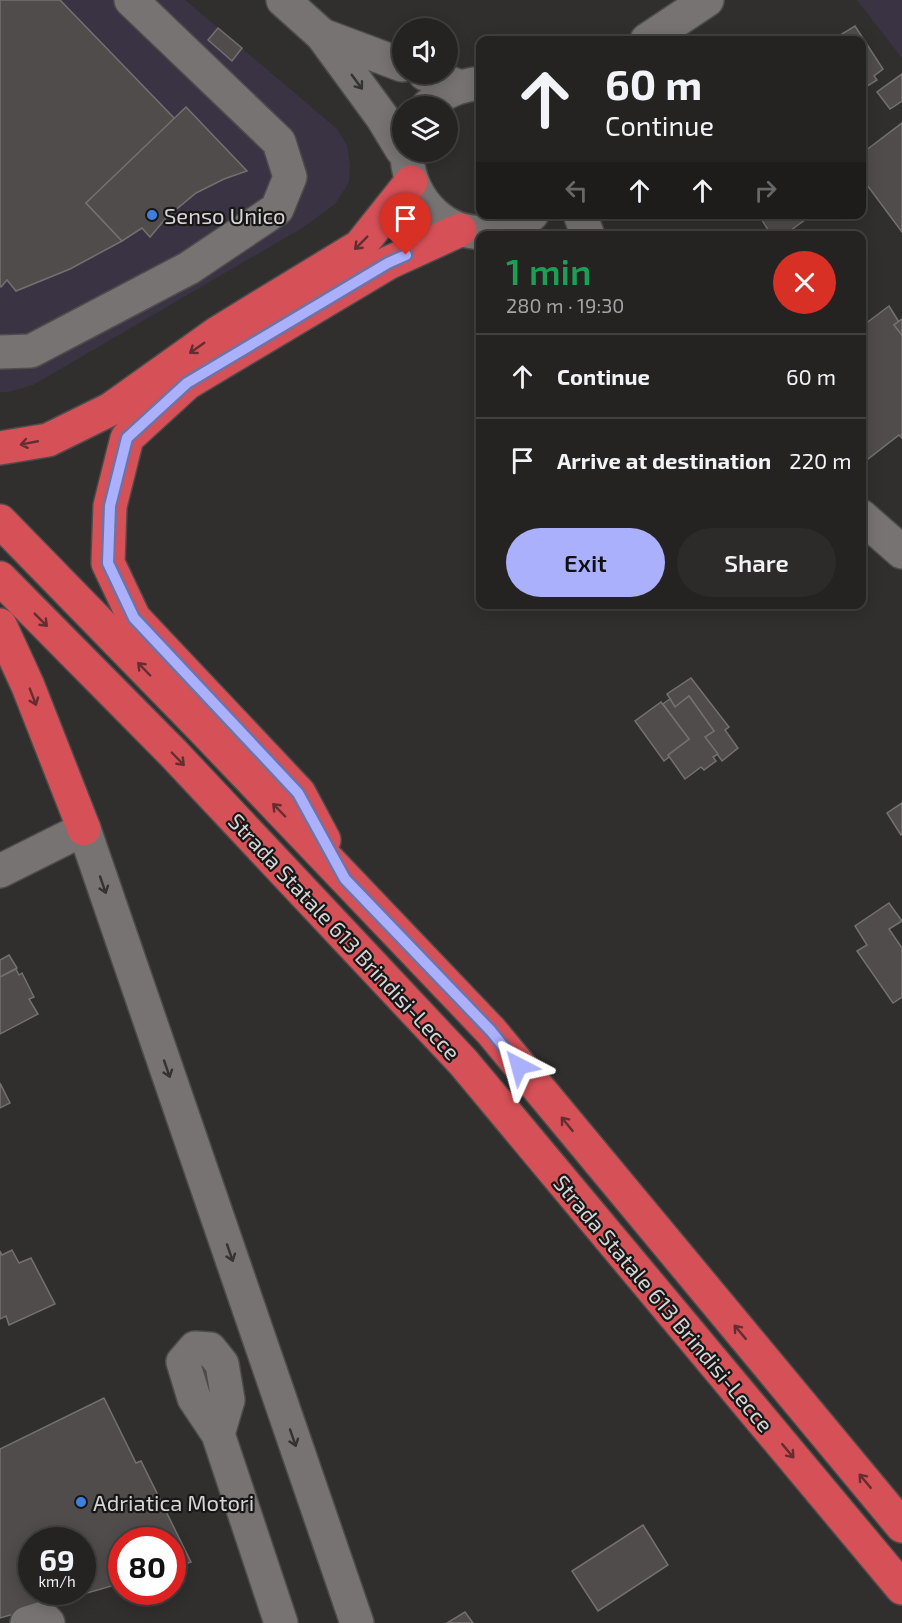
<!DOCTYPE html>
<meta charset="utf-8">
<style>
body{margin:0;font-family:"Exo 2",sans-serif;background:#2d2b2a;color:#f1f3f6;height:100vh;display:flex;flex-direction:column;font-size:22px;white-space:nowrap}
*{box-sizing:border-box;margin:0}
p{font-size:20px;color:#a3a4a5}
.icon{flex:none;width:33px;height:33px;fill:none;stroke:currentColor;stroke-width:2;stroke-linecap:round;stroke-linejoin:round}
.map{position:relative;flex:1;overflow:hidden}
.panel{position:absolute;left:476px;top:231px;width:390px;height:378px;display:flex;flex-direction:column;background:#252322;border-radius:12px;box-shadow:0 3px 15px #0003,0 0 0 2px #424040}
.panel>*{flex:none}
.top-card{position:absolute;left:476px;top:36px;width:390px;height:183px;border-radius:12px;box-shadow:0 3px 15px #0003,0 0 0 2px #424040;background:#252322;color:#f1f3f6;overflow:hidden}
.fabs{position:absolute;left:392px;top:18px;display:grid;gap:12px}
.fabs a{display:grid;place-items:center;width:66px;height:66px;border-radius:50%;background:#252322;box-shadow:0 3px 15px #0003,0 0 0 2px #424040;font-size:30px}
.speed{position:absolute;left:18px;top:1527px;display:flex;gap:12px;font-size:30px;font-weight:700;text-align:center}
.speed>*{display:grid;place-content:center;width:78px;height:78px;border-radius:50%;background:#252322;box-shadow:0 3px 15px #0003,0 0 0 2px #424040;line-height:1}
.speed small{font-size:15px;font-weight:400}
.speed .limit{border:9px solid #d22;background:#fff;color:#111}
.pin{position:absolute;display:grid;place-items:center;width:51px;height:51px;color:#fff;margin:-62px -26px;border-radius:50% 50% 50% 0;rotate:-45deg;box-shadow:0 0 6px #0007}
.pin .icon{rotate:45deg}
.me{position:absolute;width:66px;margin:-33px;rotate:321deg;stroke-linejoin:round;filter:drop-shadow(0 0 4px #0008)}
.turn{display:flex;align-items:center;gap:21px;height:126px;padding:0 30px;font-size:27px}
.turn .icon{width:78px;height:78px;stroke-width:2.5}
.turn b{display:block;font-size:42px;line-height:51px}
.lanes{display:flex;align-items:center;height:57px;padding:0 30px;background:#0003;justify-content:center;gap:30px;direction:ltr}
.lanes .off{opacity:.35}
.round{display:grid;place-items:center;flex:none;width:63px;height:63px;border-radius:32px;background:#2d2b2a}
.head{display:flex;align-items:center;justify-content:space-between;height:102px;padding:0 30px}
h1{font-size:36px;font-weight:600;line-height:45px;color:#1e9e55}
.action{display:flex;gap:12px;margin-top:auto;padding:12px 30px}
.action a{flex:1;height:69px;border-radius:36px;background:#aab0fc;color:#111;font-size:24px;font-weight:600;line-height:69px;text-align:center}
.action a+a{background:#2d2b2a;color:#f1f3f6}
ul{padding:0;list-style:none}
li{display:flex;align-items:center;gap:18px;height:84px;padding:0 30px;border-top:2px solid #424040}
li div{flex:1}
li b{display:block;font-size:22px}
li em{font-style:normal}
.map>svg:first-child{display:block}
</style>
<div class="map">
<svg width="902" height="1623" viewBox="0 0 902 1623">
<rect width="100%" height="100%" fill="#312f2e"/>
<!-- commercial -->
<g fill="#3a3344">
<path d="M0,0H185L337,129L347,145L350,165L349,182L335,204L302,228L33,385L8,392H0Z"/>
<path d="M857,0H902V58Z"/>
</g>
<!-- building -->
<g fill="#504c4c" stroke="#747070" stroke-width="1.5" fill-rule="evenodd">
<path d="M0,0H60L175,119L86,203L122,241L70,269L16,291L7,280L1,287L0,286Z"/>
<path d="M855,26L883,69L874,76L877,80L861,90V40H832Z"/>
<path d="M218,28L242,48L232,61L208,40Z"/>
<path d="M902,74V101L890,109L877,92Z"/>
<path d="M186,107L247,171L224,179L196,193L166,218L150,237L142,228L122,241L86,203Z"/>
<path d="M902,123V232L861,177V154Z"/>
<path d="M758,214H813L783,236H772Z"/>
<path d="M889,306L899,322L894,325L902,335V438L899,435L868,459L861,454V327Z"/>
<path d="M902,319V335L894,325Z"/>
<path d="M691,678L729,727L725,730L738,748L722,761L705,737L714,731L689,696L675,707L667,694Z"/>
<path d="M689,696L714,731L705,737L718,754L713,757L716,761L704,770L701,767L685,779L668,755L689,739L663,704L670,699L675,707Z"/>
<path d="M661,702L689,739L668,755L669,757L664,761L635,721Z"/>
<path d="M902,803V834L901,835L887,813Z"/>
<path d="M889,903L902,921L889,929L902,948V997L893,1003L857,951L867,945L855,926Z"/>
<path d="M9,955L17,968L0,977V960Z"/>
<path d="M16,969L19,975L22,973L34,997L29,999L38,1014L0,1034V977Z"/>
<path d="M0,1083L10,1103L0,1108Z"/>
<path d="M12,1250L19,1263L31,1258L55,1304L9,1325L6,1316L0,1319V1251L2,1255Z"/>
<path d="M104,1398L136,1463L141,1461L191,1562L172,1568V1540H122V1583L0,1618V1449ZM32,1540H82V1592H32Z"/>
<path d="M643,1525L668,1565L598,1611L572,1571Z"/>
<path d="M465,1612L473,1623H447Z"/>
</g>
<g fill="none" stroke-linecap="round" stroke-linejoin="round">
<defs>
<g id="minor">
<path d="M283,0L322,35L382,117L402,150"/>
<path d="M322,35L402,65"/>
<path d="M647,40L707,0"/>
<path d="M425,74L458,86"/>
<path d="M428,106C444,91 459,86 480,83"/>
<path d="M407,157C410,201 447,240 494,231C507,229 522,224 532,214"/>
<path d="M580,214L588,236"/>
<path d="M0,352L31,351L189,268L277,209L290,177L279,142L131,0"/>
<path d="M861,516L902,552"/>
<path d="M0,871L84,829L357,1623"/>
<path d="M218,1434L228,1400L222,1364L210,1349L195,1348L183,1362L194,1398L218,1434L281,1623"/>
<path d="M27,1623L43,1618L48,1623"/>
</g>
<g id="highway">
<path d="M0,448L48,440L111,409L219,332L360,246L411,182"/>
<path d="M0,521L203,729L491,1031L902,1526"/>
<path d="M0,578L173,753L463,1062L902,1588"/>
<path d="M0,625L28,686L84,829"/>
<path d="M324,840L299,793L134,618L108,563L110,506L127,438L187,383L388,263L460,230"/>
</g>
</defs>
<!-- minor casing -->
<use href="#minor" stroke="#4e4c4b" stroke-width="36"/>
<!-- highway casing -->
<use href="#highway" stroke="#4e4c4b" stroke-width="36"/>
<!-- minor -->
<use href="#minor" stroke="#767372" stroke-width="33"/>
<!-- highway -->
<use href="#highway" stroke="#d65057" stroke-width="33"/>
</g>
<!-- one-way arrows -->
<defs><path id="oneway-shaft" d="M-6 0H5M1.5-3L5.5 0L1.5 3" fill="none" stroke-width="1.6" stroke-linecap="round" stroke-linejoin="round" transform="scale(1.5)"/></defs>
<g stroke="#343332">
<use href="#oneway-shaft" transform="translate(357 82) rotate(54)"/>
<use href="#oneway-shaft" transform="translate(103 885) rotate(71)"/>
<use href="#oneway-shaft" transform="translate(167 1069) rotate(71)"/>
<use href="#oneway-shaft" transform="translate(230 1253) rotate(71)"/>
<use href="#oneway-shaft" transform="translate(293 1438) rotate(71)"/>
</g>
<g stroke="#642e31">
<use href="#oneway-shaft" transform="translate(361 243) rotate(135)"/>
<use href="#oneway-shaft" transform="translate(197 348) rotate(145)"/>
<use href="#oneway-shaft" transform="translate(29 443) rotate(169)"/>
<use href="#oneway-shaft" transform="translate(41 620) rotate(45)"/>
<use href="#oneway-shaft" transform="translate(144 669) rotate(-134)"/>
<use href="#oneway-shaft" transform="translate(33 697) rotate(69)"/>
<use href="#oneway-shaft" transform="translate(178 759) rotate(46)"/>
<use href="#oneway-shaft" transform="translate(279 810) rotate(-134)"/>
<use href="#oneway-shaft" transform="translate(567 1124) rotate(-129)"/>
<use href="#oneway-shaft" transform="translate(740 1332) rotate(-130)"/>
<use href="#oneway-shaft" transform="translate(788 1451) rotate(50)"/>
<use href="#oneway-shaft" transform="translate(865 1481) rotate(-130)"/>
</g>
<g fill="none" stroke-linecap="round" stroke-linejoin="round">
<defs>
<path id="route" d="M406,255L388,263L187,383L127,438L110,506L108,563L134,618L298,793L345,879L491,1031L519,1066"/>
</defs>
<!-- route casing -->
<use href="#route" stroke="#6e72a4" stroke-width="15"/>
<!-- route -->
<use href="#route" stroke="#aab0fc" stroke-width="10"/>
</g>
<!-- markers -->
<g fill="#3f7fe0" stroke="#181717" stroke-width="2">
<circle cx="152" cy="215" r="6"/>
<circle cx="81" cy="1502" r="6"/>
</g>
<g text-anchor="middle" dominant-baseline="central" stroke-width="4.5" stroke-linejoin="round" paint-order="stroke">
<!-- poi labels -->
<g font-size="22" fill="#d6d4d4" stroke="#181717" text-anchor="start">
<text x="164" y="215">Senso Unico</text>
<text x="93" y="1502">Adriatica Motori</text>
</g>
<!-- street labels -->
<g font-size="22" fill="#d6d4d4" stroke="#181717">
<text transform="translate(345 936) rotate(47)">Strada Statale 613 Brindisi-Lecce</text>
<text transform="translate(664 1303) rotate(50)">Strada Statale 613 Brindisi-Lecce</text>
</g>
</g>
</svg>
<div class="fabs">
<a><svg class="icon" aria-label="sound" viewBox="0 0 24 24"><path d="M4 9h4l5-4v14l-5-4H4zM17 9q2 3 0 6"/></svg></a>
<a><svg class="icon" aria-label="layers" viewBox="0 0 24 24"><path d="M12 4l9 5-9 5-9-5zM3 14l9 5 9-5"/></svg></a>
</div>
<div class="speed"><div>69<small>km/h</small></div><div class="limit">80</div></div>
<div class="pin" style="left:406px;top:255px;background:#d93025"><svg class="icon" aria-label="arrive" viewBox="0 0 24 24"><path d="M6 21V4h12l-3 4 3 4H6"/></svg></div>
<svg class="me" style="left:519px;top:1066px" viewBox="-20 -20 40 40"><path d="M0-17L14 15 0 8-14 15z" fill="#aab0fc" stroke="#fff" stroke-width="4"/></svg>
<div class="top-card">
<div class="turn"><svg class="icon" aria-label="ahead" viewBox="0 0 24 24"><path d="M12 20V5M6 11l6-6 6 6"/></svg><div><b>60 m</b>Continue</div></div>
<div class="lanes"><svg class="icon off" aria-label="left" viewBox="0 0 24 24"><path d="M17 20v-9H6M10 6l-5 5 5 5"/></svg><svg class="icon" aria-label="ahead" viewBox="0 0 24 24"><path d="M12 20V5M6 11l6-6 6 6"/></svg><svg class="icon" aria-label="ahead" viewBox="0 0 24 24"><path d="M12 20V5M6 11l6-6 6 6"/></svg><svg class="icon off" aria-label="right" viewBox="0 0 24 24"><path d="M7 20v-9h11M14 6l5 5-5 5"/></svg></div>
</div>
<section class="panel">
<div class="head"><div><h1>1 min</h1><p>280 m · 19:30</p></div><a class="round" style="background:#d93025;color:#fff"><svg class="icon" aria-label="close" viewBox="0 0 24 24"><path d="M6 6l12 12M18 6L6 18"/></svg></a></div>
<ul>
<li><svg class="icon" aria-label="ahead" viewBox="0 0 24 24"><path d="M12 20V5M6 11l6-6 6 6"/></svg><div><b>Continue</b></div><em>60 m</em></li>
<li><svg class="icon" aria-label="arrive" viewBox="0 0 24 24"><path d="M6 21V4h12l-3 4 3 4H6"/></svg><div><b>Arrive at destination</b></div><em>220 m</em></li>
</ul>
<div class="action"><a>Exit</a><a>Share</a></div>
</section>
</div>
